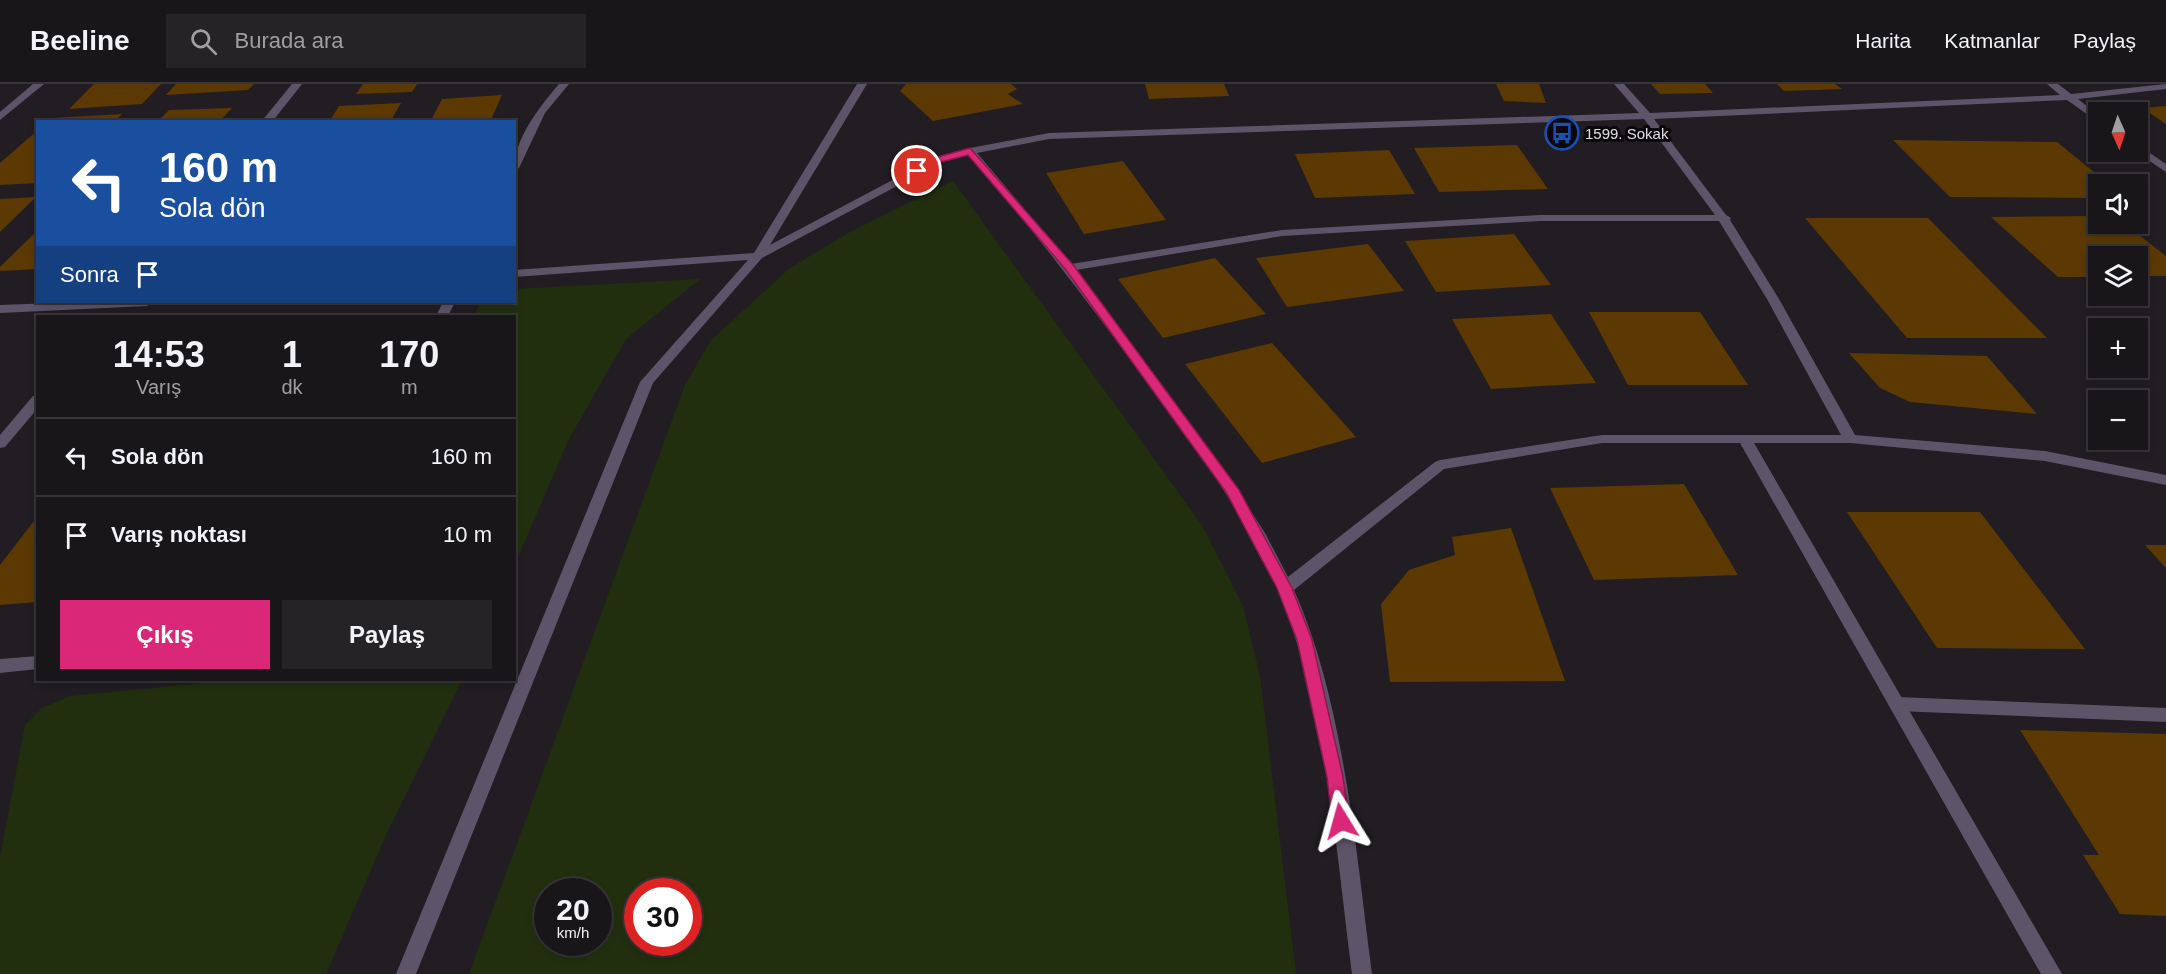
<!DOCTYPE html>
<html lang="tr">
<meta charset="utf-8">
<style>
body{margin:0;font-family:Helvetica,sans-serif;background:#262327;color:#f1f3f6;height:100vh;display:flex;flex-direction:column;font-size:22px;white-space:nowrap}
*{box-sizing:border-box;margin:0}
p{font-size:20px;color:#9f9fa2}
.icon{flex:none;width:33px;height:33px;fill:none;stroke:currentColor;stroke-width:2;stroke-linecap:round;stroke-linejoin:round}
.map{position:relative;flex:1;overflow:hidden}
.details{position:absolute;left:36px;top:231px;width:480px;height:366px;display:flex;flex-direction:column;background:#19161a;border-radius:0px;box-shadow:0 3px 9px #0003,0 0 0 2px #373539}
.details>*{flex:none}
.top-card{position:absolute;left:36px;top:36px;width:480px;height:183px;border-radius:0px;box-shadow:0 3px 9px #0003,0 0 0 2px #373539;background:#1a4fa0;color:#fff;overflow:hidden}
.needle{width:39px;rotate:177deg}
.buttons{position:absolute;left:2088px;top:18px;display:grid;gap:12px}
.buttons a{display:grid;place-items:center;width:60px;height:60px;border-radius:0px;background:#19161a;box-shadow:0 3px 9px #0003,0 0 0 2px #373539;font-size:30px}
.speed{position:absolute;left:534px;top:794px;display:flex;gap:12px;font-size:30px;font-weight:700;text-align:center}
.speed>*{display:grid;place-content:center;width:78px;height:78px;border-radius:50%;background:#19161a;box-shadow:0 3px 9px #0003,0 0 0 2px #373539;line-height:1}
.speed small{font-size:15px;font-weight:400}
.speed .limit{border:9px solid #d22;background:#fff;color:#111}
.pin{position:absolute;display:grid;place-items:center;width:51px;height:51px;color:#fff;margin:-26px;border:3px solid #fff;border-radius:50%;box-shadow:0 2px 6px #0007}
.me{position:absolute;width:66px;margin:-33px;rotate:352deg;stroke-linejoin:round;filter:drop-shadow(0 0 4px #0008)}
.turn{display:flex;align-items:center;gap:21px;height:126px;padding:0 24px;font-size:27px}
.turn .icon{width:78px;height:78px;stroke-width:2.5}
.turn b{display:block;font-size:42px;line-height:51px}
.then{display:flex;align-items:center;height:57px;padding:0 24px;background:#0003;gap:12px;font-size:22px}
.eta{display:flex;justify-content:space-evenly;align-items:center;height:102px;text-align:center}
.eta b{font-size:36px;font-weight:800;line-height:42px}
.primary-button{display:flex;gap:12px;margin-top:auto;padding:12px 24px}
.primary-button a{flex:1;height:69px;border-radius:0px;background:#db2777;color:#fff;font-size:24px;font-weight:800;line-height:69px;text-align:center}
.primary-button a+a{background:#262327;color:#f1f3f6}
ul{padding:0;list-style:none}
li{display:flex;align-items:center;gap:18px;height:78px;padding:0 24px;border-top:2px solid #373539}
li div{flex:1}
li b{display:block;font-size:22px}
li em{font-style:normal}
header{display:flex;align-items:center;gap:36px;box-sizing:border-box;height:84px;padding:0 30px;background:#19161a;border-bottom:2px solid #373539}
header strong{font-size:28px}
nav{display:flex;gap:33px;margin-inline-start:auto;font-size:21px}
.search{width:420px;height:54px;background:#262327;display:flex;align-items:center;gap:15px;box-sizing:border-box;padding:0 21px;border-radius:0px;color:#9f9fa2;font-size:22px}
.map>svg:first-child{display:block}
</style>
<header>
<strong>Beeline</strong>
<div class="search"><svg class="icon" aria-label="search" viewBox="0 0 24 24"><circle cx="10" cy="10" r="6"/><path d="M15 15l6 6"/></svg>Burada ara</div>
<nav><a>Harita</a><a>Katmanlar</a><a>Paylaş</a></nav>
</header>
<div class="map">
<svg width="2166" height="890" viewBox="0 0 2166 890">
<rect width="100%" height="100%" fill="#211d23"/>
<!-- green -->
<g fill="#222f0f" fill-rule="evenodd">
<path d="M953,97L1202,441L1243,522L1260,592L1296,890H469L685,301L711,256L790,184L852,147ZM548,807H598V858H548ZM638,807H688V858H638Z"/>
<path d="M700,195L626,255L569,355L515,480L514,232H474L481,218H514L515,205Z"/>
<path d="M235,596H462L387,749L326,890H0V773L25,641L42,624L71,612Z"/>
</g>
<!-- building -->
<g fill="#5c3902">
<path d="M94,0H161L142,20L69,25Z"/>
<path d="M176,0H254L248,6L166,11Z"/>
<path d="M363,0H417L412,8L356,10Z"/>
<path d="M906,0H1011L1017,5L1008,10L1023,20L933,37L900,7Z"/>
<path d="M1145,0H1224L1229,12L1149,15Z"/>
<path d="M1496,0H1539L1546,19L1504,17Z"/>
<path d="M1651,0H1705L1713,9L1660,10Z"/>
<path d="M1777,0H1835L1842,5L1784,7Z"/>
<path d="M502,11L490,38H430L442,15Z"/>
<path d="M401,19L390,38H329L339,22Z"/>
<path d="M2166,22V40L2142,24Z"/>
<path d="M232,24L219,38H157L169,26Z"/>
<path d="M122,30L114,38H47L51,34Z"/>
<path d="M38,46V99L0,101V79Z"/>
<path d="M1893,56L2057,58L2109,100H2098V114L1950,113Z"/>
<path d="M1517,61L1548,105L1439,108L1414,64Z"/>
<path d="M1389,66L1415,110L1315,114L1295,70Z"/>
<path d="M1123,77L1166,136L1084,150L1046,89Z"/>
<path d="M36,113L0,148V115Z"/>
<path d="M2098,132V140H2125L2166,172V192H2138V172H2098V193H2058L1991,133Z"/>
<path d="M1805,134H1928L2047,254H1907Z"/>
<path d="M38,146V185L0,187V183Z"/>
<path d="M1514,150L1551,201L1436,208L1405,157Z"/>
<path d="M1368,160L1404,207L1287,223L1256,174Z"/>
<path d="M1215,174L1266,230L1163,254L1118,195Z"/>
<path d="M1589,228H1700L1748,301H1628Z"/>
<path d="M1551,230L1596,299L1491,305L1452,235Z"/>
<path d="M1272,259L1356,353L1262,379L1185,280Z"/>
<path d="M1849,269L1987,272L2037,330L1910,318L1880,304Z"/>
<path d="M1684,400L1738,491L1594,496L1550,404Z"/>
<path d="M1847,428H1980L2085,565L1937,564Z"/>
<path d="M38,432V518L0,521V481Z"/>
<path d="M1511,444L1565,597L1390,598L1381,520L1409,486L1455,471L1452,453Z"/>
<path d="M2145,461H2166V484Z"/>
<path d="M2020,646L2166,650V832L2120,830L2083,771H2099Z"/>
</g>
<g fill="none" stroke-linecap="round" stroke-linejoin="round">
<!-- service -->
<path fill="#5e5469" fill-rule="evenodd" d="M1897,613L2166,624V638L1897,627L1891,625L1888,620L1891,615Z"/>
<!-- minor -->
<g fill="#5e5469" fill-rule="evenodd">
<path d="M33,0H44L0,36V28Z"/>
<path d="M292,0H302L272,38H261Z"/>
<path d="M559,0H569L545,29L519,84L514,87C514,54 539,24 559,0Z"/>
<path d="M857,0H867L770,161L934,74L970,64L1049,49L1639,29L1614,0H1624L1650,29L2060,11L2047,0H2058L2071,10L2166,0V5L2078,15L2098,31V38L2067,16L1654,35L1726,131L1731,134L1730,136L1779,215L1855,351L2045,367L2166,391V401L2045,377L1850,359H1754L2062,890H2041L1740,359H1602L1444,385L1294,506C1344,618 1356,768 1372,890H1352C1336,768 1328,640 1285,524C1256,444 1202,374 1152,305C1093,225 1034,145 968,71L942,78L762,174L653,299L416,890H396L640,298L748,176L514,193V186L754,169ZM1644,35L1715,131H1540L1282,146L1071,180L977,69L1049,55ZM1540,137H1719L1767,215L1841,351H1602L1440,376L1435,378L1288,493L1265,449L1223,384L1076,186L1282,152Z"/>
<path d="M2138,61L2166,80V88L2136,68Z"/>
<path d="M81,218H153L147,222L0,229V221Z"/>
<path d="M443,218H455L448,232H436Z"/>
<path d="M38,311V324L5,363L0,364V351L33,312Z"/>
<path d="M38,572V585L0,589V575Z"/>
</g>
</g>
<!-- route -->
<path fill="#db2777" stroke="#8e194d" stroke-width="1.5" d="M970,64L1074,182L1239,406L1292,504L1312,556L1343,693L1349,737L1347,742L1341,744L1335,742L1332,737L1327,693L1297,556L1277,504L1226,408L1066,186L968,71L941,78L920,89L912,87L934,74Z"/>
<!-- icons -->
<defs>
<symbol id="bus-ring" viewBox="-11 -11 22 22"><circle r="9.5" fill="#0a080a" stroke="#1a4fb4" stroke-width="1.5"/><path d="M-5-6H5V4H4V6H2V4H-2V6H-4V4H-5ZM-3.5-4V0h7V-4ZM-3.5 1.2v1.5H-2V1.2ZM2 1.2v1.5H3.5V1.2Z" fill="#1a4fb4"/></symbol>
</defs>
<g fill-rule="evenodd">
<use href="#bus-ring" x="1543" y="30" width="38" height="38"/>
</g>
<g text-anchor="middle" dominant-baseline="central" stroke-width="6" stroke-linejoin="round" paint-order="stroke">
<!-- far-poi labels -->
<g font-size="15" fill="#e0dde2" stroke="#0a080a" text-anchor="start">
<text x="1585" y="49">1599. Sokak</text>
</g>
</g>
</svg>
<div class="buttons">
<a><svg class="needle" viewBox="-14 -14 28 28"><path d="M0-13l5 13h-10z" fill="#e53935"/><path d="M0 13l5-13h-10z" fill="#9f9fa2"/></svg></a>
<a><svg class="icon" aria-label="sound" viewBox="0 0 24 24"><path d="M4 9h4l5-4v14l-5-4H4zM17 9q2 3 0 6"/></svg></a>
<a><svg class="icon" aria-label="layers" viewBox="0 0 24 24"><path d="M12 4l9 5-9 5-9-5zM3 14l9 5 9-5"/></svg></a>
<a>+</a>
<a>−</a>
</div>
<div class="speed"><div>20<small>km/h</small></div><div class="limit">30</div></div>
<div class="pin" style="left:917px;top:87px;background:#d93025"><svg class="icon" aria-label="arrive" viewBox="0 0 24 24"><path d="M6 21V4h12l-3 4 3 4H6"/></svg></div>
<svg class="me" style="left:1341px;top:737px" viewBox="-20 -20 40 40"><path d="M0-17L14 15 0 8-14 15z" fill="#db2777" stroke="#fff" stroke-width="4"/></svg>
<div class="top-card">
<div class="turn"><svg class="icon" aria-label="left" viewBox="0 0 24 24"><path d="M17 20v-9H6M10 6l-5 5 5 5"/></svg><div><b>160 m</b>Sola dön</div></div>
<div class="then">Sonra<svg class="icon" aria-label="arrive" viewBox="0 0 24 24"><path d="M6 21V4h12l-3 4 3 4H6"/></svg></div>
</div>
<section class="details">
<div class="eta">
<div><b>14:53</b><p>Varış</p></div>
<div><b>1</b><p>dk</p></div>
<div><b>170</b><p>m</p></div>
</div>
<ul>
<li><svg class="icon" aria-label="left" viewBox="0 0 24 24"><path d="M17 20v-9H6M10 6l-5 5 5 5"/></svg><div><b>Sola dön</b></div><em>160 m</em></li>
<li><svg class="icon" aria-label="arrive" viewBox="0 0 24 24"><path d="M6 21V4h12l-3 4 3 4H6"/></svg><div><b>Varış noktası</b></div><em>10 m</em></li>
</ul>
<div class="primary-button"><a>Çıkış</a><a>Paylaş</a></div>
</section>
</div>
